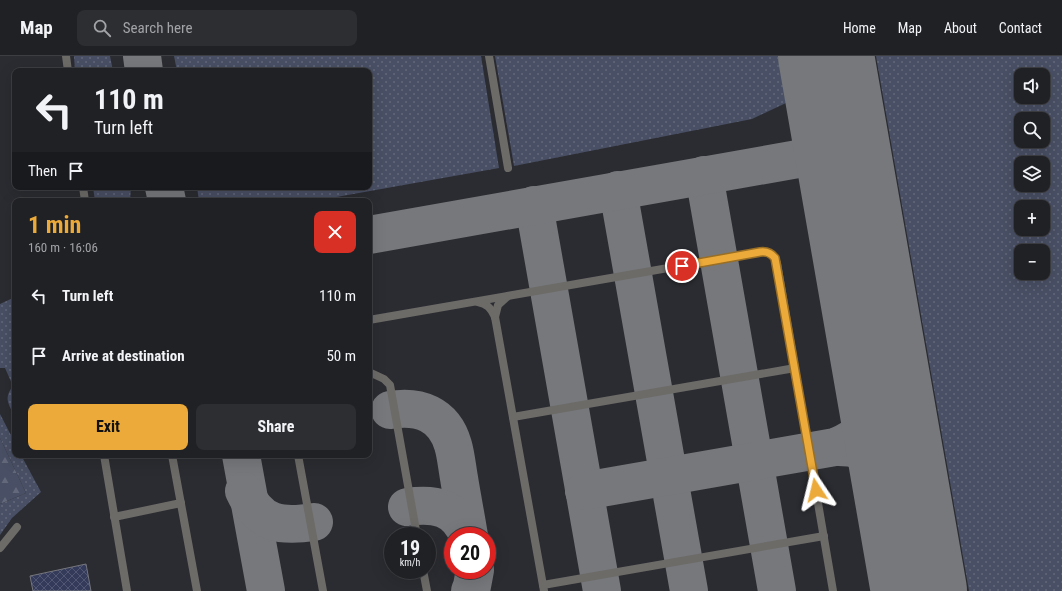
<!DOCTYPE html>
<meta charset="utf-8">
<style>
body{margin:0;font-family:"Roboto Condensed",sans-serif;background:#2d2e32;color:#f1f3f6;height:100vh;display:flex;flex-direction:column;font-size:15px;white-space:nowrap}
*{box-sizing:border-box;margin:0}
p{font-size:13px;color:#a2a3a7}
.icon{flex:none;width:22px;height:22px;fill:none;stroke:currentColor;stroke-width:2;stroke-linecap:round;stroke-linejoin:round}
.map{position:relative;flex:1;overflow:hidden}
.drawer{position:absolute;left:12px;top:142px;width:360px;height:260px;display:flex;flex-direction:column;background:#202125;border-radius:8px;box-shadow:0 4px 16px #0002,0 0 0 1px #3d3e42}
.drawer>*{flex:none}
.guide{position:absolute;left:12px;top:12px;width:360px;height:122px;border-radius:8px;box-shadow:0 4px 16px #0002,0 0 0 1px #3d3e42;background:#202125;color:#f1f3f6;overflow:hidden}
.controls{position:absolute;left:1014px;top:12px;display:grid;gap:8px}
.controls a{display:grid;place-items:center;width:36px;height:36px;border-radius:8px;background:#202125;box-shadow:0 4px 16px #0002,0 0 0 1px #3d3e42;font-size:20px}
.speed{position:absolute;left:384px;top:471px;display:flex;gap:8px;font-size:20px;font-weight:700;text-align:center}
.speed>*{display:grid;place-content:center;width:52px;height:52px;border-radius:50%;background:#202125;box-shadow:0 4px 16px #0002,0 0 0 1px #3d3e42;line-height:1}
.speed small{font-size:10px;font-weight:400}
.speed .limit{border:6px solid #d22;background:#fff;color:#111}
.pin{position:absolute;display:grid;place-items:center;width:34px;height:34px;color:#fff;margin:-17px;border:2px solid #fff;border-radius:50%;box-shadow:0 1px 4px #0007}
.me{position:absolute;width:44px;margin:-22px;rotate:350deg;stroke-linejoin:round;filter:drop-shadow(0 0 3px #0008)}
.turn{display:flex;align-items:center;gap:14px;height:84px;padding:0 16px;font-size:18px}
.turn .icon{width:52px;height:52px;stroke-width:2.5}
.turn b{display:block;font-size:28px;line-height:34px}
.then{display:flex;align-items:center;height:38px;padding:0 16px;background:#0003;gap:8px;font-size:15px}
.round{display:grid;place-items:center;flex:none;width:42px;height:42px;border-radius:8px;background:#2d2e32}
.head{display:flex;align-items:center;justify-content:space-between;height:68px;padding:0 16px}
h1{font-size:24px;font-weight:700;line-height:30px;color:#ebaa39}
.primary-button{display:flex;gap:8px;margin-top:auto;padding:8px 16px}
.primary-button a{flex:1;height:46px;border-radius:8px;background:#ebaa39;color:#111;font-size:16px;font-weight:700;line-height:46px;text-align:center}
.primary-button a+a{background:#2d2e32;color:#f1f3f6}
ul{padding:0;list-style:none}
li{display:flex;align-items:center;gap:12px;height:60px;padding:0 16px}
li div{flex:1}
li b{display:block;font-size:15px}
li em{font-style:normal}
header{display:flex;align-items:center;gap:24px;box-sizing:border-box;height:56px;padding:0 20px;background:#202125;border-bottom:1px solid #3d3e42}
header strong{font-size:19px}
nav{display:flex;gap:22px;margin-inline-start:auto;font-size:14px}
.search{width:280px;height:36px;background:#2d2e32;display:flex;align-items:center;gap:10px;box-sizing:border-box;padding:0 14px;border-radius:8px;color:#a2a3a7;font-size:15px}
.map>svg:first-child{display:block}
</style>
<header>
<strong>Map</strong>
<div class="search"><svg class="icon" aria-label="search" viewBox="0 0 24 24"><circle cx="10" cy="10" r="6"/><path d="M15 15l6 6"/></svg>Search here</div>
<nav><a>Home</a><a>Map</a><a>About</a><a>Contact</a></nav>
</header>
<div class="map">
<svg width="1062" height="535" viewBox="0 0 1062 535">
<defs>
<pattern id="grass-dots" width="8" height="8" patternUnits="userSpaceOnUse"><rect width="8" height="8" fill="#494f64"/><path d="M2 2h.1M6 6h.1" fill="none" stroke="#63687a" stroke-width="1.8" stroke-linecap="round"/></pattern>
<pattern id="forest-firs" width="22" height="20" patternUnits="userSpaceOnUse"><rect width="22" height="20" fill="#494f64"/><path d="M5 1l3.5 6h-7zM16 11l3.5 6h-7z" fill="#63687a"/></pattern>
<pattern id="building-cross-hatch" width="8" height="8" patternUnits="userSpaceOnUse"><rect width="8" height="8" fill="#333a5a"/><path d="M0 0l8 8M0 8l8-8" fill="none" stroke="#515772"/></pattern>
</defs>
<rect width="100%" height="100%" fill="#2b2c31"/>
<!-- grass -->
<g fill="url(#grass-dots)" fill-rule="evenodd">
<path d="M74,0H110L113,15H75Z"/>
<path d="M174,0H481L499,112L314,145H199L197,131H369V15H177Z"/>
<path d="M495,0H778L786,47L752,63L514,110Z"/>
<path d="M876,0H1062V535H969ZM1021,19H1043V41H1021ZM1021,63H1043V85H1021ZM1021,107H1043V129H1021ZM1021,151H1043V173H1021ZM1021,195H1043V217H1021Z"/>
<path d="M93,131H131L130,145H95Z"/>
<path d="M15,241V361C9,348 3,343 13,330L5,312H0V248Z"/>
<path d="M0,358L15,387V399H21L41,436L12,462L0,479V448L26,437L0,382Z"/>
</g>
<!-- forest -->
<path fill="url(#forest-firs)" d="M0,382L26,437L0,448Z"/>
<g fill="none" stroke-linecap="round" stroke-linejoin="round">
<!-- taxiway -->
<g stroke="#76787c" stroke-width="38">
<path d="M142,0L144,15"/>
<path d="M704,119L777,535"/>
<path d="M164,131L167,145"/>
<path d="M618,134L689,535"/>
<path d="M534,149L602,535"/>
<path d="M369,179L843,95"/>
<path d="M390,354C419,349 444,358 453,389C456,399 457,411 459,422C462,441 466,461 469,480"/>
<path d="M835,391C875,390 890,407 903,442"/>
<path d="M241,399L266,535"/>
<path d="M244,435C260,469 281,471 314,466"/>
<path d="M584,435L835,391C867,378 876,362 884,329"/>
<path d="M407,451C435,447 457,451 468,480"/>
<path d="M470,535L472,530L475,514"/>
</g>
<!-- runway -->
<path stroke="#76787c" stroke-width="96" d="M826,0L919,535"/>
</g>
<!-- building -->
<path fill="url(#building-cross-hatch)" stroke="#75767d" d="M86,508L91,535H33L30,520Z"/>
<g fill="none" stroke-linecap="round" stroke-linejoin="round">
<!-- service -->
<g stroke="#6d6b68" stroke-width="8">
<path d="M66,0L68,15"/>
<path d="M489,0L508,112"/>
<path d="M83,131L85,145"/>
<path d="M478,246C487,248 491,252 495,261L544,535"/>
<path d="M495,261L498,249L508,240"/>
<path d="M369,264L760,196C769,195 774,199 777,207L833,535"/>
<path d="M369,316L384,323L390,329L417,480"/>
<path d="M513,361L795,312"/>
<path d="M104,399L127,535"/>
<path d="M172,399L197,535"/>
<path d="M298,399L323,535"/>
<path d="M114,461L181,447"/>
<path d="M0,492L17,471"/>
<path d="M423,514L427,535"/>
<path d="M543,529L824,480"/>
</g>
</g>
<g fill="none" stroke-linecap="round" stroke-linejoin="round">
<defs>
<path id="route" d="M682,210L760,196C767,195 771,197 775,202L816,434"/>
</defs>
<!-- route casing -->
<use href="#route" stroke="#996e25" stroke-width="10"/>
<!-- route -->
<use href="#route" stroke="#ebaa39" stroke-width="7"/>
</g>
</svg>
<div class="controls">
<a><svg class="icon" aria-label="sound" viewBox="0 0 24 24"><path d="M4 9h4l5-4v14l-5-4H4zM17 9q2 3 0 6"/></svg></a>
<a><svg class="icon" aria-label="search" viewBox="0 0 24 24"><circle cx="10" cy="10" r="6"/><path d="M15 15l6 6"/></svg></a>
<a><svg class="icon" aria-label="layers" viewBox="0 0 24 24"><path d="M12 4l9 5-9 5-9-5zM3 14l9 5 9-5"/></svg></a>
<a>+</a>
<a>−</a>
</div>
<div class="speed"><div>19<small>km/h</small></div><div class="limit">20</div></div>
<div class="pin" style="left:682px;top:210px;background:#d93025"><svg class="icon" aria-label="arrive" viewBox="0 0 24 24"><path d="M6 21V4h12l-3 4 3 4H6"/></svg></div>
<svg class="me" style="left:816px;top:434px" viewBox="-20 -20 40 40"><path d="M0-17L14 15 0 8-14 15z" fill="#ebaa39" stroke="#fff" stroke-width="4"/></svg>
<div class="guide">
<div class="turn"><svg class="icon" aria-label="left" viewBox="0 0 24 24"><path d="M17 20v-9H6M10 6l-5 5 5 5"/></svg><div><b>110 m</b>Turn left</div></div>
<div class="then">Then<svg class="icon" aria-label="arrive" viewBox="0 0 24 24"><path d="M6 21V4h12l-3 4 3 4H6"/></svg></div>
</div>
<section class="drawer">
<div class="head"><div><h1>1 min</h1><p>160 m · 16:06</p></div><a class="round" style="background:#d93025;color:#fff"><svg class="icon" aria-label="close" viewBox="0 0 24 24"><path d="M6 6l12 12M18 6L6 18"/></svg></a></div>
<ul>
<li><svg class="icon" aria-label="left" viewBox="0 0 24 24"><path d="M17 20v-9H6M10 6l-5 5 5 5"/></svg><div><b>Turn left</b></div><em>110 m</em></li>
<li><svg class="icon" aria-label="arrive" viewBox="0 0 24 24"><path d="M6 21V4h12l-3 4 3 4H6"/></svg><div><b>Arrive at destination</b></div><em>50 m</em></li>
</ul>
<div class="primary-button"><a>Exit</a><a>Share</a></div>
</section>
</div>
